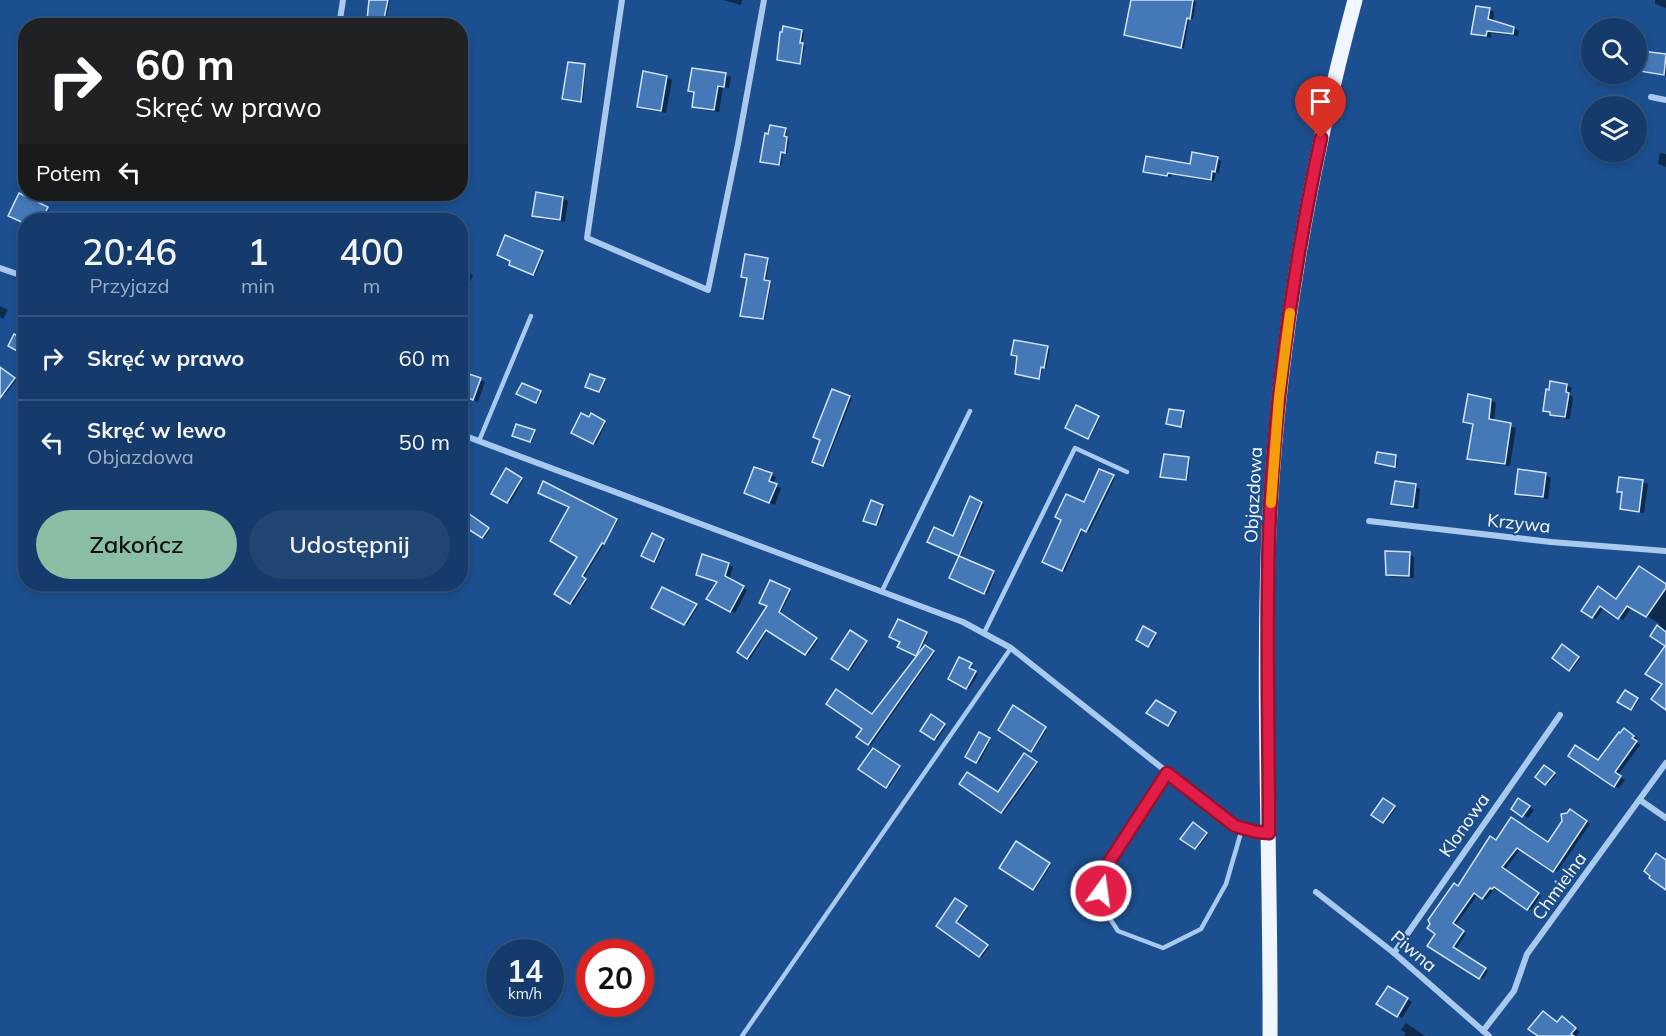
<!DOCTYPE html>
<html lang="pl">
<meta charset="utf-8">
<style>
body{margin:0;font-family:Mulish,sans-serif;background:#214673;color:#f1f3f6;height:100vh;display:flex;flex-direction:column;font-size:22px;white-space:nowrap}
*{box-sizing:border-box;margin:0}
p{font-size:20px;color:#9dadc1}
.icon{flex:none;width:33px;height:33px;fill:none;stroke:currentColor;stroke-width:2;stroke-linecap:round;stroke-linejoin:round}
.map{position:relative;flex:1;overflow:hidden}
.details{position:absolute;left:18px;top:213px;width:450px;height:378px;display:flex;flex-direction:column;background:#143b6b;border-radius:24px;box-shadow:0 3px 9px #0003,0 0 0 2px #33557e}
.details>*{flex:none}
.hud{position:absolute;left:18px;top:18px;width:450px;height:183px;border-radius:24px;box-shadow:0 3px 9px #0003,0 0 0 2px #33557e;background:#202124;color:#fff;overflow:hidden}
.tools{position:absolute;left:1581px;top:18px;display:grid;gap:12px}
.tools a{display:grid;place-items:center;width:66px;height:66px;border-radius:50%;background:#143b6b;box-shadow:0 3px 9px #0003,0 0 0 2px #33557e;font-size:30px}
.speed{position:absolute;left:486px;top:939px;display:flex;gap:12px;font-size:30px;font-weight:700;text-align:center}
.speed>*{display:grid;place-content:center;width:78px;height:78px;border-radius:50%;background:#143b6b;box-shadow:0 3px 9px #0003,0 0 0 2px #33557e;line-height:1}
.speed small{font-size:15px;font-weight:400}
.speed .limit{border:9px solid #d22;background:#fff;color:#111}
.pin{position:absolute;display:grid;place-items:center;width:51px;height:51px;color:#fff;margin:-62px -26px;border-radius:50% 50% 50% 0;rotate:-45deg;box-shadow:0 0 6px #0007}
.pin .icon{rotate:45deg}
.me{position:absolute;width:66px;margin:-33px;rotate:14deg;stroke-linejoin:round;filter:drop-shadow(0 0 4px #0008)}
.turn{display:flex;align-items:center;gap:21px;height:126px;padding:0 18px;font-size:27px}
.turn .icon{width:78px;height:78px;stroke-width:2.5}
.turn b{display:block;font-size:42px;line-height:51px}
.then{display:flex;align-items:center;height:57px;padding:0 18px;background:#0003;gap:12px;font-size:22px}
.eta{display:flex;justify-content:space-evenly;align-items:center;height:102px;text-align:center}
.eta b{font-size:36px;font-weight:600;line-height:42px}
.action{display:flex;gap:12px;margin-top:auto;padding:12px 18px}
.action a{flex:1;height:69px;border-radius:36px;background:#8abfa5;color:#111;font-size:24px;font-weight:600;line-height:69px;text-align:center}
.action a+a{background:#214673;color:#f1f3f6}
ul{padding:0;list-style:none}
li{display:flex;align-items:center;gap:18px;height:84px;padding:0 18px;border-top:2px solid #33557e}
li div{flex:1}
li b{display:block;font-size:22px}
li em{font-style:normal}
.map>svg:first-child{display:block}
</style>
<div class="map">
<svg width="1666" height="1036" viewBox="0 0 1666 1036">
<rect width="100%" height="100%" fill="#1b4f8f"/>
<!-- shadow -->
<g fill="#0007">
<path d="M371,0H390L385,23L369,20Z"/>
<path d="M723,0H742L741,5Z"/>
<path d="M1132,0H1192L1196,2L1193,19H1189L1184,48L1126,35Z"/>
<path d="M1655,0H1666V8L1655,4Z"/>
<path d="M1489,9L1494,12L1493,22L1514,28L1519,31L1518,36L1491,33V38L1478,36L1473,34Z"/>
<path d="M784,28L804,32L802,44L805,46L801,64L781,60Z"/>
<path d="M1643,52L1666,56V76L1641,70Z"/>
<path d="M584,66L586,67L583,101L564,97Z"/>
<path d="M726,75L731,77L729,88L723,87L719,112L698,109L693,106L695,94L690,91Z"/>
<path d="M667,77L672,80L666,113L643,109L638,106Z"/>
<path d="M785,129L787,130L786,138L789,139L787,153L783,152L781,165L764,162Z"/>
<path d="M1660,153L1666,154V167L1658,164Z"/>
<path d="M1217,159L1221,161L1219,173L1216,172L1214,182L1172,174L1171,177L1145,171L1191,166Z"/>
<path d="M537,194L563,198L568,201L565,222L539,218L534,215Z"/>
<path d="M20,195L49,210L46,220H26Z"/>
<path d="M506,237L544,254L535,275L510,264Z"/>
<path d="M767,259L769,260L766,282L771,284L765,319L744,316Z"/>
<path d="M460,270L473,275L464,296L460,295Z"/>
<path d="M0,306L8,310L3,319L0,317Z"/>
<path d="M1015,341L1050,349L1046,368L1043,367L1040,379L1018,374L1019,356Z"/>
<path d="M4,371L16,380L5,395L0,391V377Z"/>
<path d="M480,380L485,382L478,402L460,395Z"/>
<path d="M604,380L606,381L601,392L589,388Z"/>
<path d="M522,385L542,394L538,403L518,394Z"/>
<path d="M1567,385L1572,388L1570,395L1573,397L1570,419L1556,417L1545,410Z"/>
<path d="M833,391L852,398L825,466L813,461L822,440Z"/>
<path d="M1469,396L1491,400L1496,403L1494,422L1516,428L1510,466L1474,461L1469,458L1474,425L1465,422Z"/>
<path d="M1077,407L1100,418L1090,438L1067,427Z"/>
<path d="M1184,413L1185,414L1183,427L1170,425Z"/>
<path d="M591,415L606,423L596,444L573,432Z"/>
<path d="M534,431L536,432L532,442L516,436Z"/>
<path d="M1396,457L1398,458L1397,467L1376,463Z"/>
<path d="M1188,459L1190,460L1188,480L1164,477Z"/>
<path d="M506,470L523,480L510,503L493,493Z"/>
<path d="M1100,471L1115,478L1089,532L1083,529L1065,571L1044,562L1063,519L1085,504Z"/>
<path d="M1520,471L1546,475L1551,478L1548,499L1522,496L1517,493Z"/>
<path d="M771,475L776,477L773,484L781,488L775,505L751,496Z"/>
<path d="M1643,482L1648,484L1644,513L1626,511L1621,508L1623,494L1618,491Z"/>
<path d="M544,483L618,521L583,579L587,581L573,604L556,594L579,556L571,507Z"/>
<path d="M1415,486L1420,489L1418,509L1398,506L1393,503Z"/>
<path d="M971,498L984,504L960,558L995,574L987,594L951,577L961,556L929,541L954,538Z"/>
<path d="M872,502L885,507L878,525L867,522Z"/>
<path d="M468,515L490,530L484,538L462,523Z"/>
<path d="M652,535L665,542L656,562L643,555Z"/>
<path d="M1409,554L1414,557V578L1392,577L1387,574Z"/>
<path d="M728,564L733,567L729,580L747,590L735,613L708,598Z"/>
<path d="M770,582L791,592L780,614L818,640L808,655L769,629L750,659L739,651L769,606Z"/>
<path d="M1666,585V645L1652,635L1660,624L1632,607L1623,620L1604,607L1596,619L1583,611Z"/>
<path d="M662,589L698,606L687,625L653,608Z"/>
<path d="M898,621L928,635L919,653L926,647L935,653L871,745L858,737L919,656L899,646L902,641Z"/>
<path d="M1144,628L1157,635L1151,646L1138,639Z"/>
<path d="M851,632L868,643L851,670L833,659Z"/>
<path d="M1562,646L1580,659L1572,670L1554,658Z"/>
<path d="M960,659L973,665L971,670L978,674L969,689L950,678Z"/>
<path d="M1626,692L1639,700L1633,709L1620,702Z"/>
<path d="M1157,702L1177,714L1170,726L1149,713Z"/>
<path d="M1014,708L1047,730L1033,751L1000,729Z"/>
<path d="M932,717L946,726L937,740L922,731Z"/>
<path d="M1629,733L1638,739L1636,742L1640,745L1618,775L1625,780L1619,788L1615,786L1599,762Z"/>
<path d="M980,734L991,740L979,763L967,757Z"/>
<path d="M874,750L901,768L889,787L861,769Z"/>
<path d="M1025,755L1038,764L1004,813L961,784L997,793Z"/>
<path d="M1544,767L1556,775L1548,784L1537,777Z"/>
<path d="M1383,800L1396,808L1385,823L1373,815Z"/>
<path d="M1519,800L1534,810L1528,818L1513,809Z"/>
<path d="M1570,811L1590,824L1557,872L1521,848L1505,870L1541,896L1531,910L1497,887L1496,890L1494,889L1486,900L1478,894L1455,926L1466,934L1455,950L1488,971L1483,979L1429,945L1437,933L1459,888L1496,842L1548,844Z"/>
<path d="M1193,824L1208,835L1197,849L1183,838Z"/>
<path d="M1017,843L1051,865L1035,890L1001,868Z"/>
<path d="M955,900L968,908L957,924L989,947L982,957L938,926Z"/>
<path d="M1389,988L1412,1002L1402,1018L1378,1003Z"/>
<path d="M1567,1021L1580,1032L1576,1036H1540L1558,1023Z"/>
<path d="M1406,1023L1409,1025L1425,1036H1404L1406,1033L1401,1030Z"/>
</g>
<!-- building -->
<g fill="#4478b7" stroke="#cfe3fa" stroke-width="1.5">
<path d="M369,0H388L383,23L367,20Z"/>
<path d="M1131,0H1193L1190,19L1187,18L1181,48L1124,35Z"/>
<path d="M1476,6L1490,8L1488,19L1514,27L1513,34L1487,31L1486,36L1471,34Z"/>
<path d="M783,26L802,30L800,43H803L800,64L777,60L780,32H782Z"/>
<path d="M1642,51L1666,54L1664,75L1639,71Z"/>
<path d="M568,62L585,64L581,102L562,99Z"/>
<path d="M692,68L726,73L724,87L718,86L714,110L692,107L694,92L688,91Z"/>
<path d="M643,71L667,76L661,111L637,107Z"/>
<path d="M770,125L786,128L784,136L787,137L785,153L781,152L779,165L760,162L765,133L768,134Z"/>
<path d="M1192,152L1218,157L1215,172L1212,171L1211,180L1168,173L1167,176L1143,172L1146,156L1190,164Z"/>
<path d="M536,192L563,197L560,220L532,216Z"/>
<path d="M19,193L48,207L42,220H26V224L8,216Z"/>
<path d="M505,235L543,251L533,275L509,265L510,261L497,255Z"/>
<path d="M745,254L768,258L764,280L770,281L763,319L740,316L747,278L741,277Z"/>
<path d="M14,334L26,340V356L8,346Z"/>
<path d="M1014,340L1048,346L1044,368L1041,367L1039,379L1015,374L1017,356L1011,355Z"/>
<path d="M0,367L15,378L0,398Z"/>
<path d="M460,371L481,378L473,400L460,395Z"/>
<path d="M590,374L605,379L599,392L585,387Z"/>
<path d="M1550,381L1567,384L1566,392L1569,393L1565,417L1550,415V412L1543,411L1546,389L1549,390Z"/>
<path d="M522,383L541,391L536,403L516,394Z"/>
<path d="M832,389L850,396L823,466L812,462L820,440L813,437Z"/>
<path d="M1468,394L1491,399L1489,419L1511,423L1505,464L1467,459L1473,424L1463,422Z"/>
<path d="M1076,405L1099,416L1088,439L1065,428Z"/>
<path d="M1169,409L1184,411L1181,427L1166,424Z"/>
<path d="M581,413L589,417L591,413L605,421L593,444L571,433Z"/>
<path d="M516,424L535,430L530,442L512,436Z"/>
<path d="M1377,452L1396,455L1395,467L1375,463Z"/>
<path d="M1164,454L1189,457L1186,480L1160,477Z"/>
<path d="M754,467L772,473L769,481L777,484L769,503L744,493Z"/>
<path d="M506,468L522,478L507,503L491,494Z"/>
<path d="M1099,469L1114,475L1086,532L1081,529L1062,571L1042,562L1061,520L1055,517L1066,494L1084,502Z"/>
<path d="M1518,469L1546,473L1543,497L1515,494Z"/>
<path d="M1619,477L1643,480L1639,512L1620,509L1622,492H1617Z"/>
<path d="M543,481L617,519L604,544L602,543L582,576L586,579L570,604L554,594L577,557L550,541L569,507L538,493Z"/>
<path d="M1395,481L1416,484L1413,507L1391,504Z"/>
<path d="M970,496L982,502L959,556L927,542L934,527L953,536Z"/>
<path d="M871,500L883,505L876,525L863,521Z"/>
<path d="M468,513L489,528L482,538L460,524Z"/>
<path d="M652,533L664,539L654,562L641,556Z"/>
<path d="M1385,551L1410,552L1409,576L1386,575Z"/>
<path d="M702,554L729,563L725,576L744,586L730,612L706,599L717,582L696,575Z"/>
<path d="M959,556L994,571L984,594L949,578Z"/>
<path d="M1639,566L1666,584V588L1646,617L1627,606L1618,619L1600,606L1592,618L1581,611L1598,586L1616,599Z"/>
<path d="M770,580L790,589L779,612L817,638L805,655L766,630L747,659L737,652L767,606L759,603Z"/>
<path d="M662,587L697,604L684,625L651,608Z"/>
<path d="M898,619L927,632L916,656L897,647L900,642L889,637Z"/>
<path d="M1657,625L1666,632V710L1651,699L1662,684L1645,674L1665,646L1650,636Z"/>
<path d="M1143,626L1156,633L1148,647L1136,640Z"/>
<path d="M850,630L867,641L848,670L831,659Z"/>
<path d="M1562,644L1579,657L1569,671L1552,658Z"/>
<path d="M925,645L934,651L868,745L856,737L862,729L826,704L836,689L872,714Z"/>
<path d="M959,657L972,663L969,668L976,671L966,689L948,679Z"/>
<path d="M1625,690L1638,698L1631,710L1617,702Z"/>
<path d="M1156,700L1176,712L1168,726L1146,713Z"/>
<path d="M1013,705L1046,727L1031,752L998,730Z"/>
<path d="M931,714L945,724L934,740L920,731Z"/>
<path d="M1624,728L1634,736L1632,738L1637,741L1615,772L1621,776L1614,787L1568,756L1575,745L1598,760L1619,732L1620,733Z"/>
<path d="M979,732L990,738L976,763L965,757Z"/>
<path d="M873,748L900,766L886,788L858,769Z"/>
<path d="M1024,753L1037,762L1001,813L959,784L967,772L998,792Z"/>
<path d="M1544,765L1555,773L1545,785L1535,777Z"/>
<path d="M1383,798L1395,806L1383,823L1371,815Z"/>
<path d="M1518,798L1530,806L1522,817L1511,809Z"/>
<path d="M1570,809L1587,821L1553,872L1517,848L1502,867L1539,893L1527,910L1494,887L1492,889L1490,888L1482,899L1474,893L1453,923L1464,931L1453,947L1486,968L1479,979L1427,946L1435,934L1427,928L1430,924L1428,920L1454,883L1458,886L1490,836L1496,840L1511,817L1548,842L1562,821L1561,814L1567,813Z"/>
<path d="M1193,822L1207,833L1195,849L1180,839Z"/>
<path d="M1016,841L1050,863L1033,890L999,868Z"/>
<path d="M1656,853L1666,860V890L1649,878L1650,876L1644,871Z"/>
<path d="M955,898L967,906L956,922L988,945L979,957L936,926Z"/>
<path d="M1388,986L1408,998L1397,1017L1376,1004Z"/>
<path d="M1543,1011L1557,1022L1562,1016L1576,1028L1571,1034L1574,1036H1538L1528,1029Z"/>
</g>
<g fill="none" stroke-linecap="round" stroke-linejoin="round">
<!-- lane -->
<g stroke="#a9c9ee" stroke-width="4.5">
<path d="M479,441L531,316"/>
<path d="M882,591L970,411"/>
<path d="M984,633L1075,448L1127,472"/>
<path d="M1167,773L1100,876L1102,906L1118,931L1163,948L1201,929L1226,884L1242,829"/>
<path d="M742,1036L1011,648"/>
</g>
<!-- street -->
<g stroke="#a9c9ee" stroke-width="6">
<path d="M622,0L587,238L708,290L738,144L764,0"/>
<path d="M339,26L343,0"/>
<path d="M1651,97L1666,100"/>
<path d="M0,268L26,277"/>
<path d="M460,434L963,622L1011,648L1235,826L1242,829L1268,833"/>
<path d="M1369,521L1551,542L1666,551"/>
<path d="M1640,800L1666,818"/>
<path d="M1316,892L1394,953L1489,1036"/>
<path d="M1394,953L1560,715"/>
<path d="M1483,1031L1514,991L1527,954L1666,763"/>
</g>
<!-- primary -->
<path stroke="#f0f6ff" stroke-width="15" d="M1270,1036C1271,868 1262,700 1269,532C1277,352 1308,174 1355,0"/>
</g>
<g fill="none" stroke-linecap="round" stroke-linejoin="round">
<defs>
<path id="route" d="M1101,891L1100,876L1167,773L1235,826L1257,832L1269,833C1269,734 1266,634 1269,534C1274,401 1293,268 1321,138"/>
</defs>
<!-- route casing -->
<use href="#route" stroke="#92132f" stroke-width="15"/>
<!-- route -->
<use href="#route" stroke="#e11d48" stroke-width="10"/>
<!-- slow -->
<path stroke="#f59e0b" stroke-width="10" d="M1271,503L1279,398L1290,313"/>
</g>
<g text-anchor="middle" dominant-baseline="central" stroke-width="4.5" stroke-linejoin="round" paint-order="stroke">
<!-- street labels -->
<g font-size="18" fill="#fff" stroke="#1b4f8f">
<text transform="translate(1253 495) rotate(-87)">Objazdowa</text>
<text transform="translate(1519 523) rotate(6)">Krzywa</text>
<text transform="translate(1464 825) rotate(-55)">Klonowa</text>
<text transform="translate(1559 886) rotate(-54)">Chmielna</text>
<text transform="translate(1414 951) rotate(40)">Piwna</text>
</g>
</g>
</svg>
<div class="tools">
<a><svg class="icon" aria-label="search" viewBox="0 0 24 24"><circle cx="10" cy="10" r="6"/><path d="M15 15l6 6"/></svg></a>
<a><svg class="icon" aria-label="layers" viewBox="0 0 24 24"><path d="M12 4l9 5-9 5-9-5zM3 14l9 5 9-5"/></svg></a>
</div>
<div class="speed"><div>14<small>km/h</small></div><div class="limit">20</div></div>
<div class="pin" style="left:1321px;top:138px;background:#d93025"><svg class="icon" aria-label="arrive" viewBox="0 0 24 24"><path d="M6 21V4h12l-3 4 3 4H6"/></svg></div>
<svg class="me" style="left:1101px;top:891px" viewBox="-20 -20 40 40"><circle r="17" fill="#e11d48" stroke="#fff" stroke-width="3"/><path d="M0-11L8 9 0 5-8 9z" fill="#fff"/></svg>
<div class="hud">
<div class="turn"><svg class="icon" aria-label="right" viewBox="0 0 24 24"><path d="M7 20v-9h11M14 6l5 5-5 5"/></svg><div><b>60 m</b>Skręć w prawo</div></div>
<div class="then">Potem<svg class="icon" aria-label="left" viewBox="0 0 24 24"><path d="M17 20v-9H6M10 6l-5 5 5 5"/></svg></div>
</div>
<section class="details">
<div class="eta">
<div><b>20:46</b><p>Przyjazd</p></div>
<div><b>1</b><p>min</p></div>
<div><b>400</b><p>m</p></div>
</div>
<ul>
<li><svg class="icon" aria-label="right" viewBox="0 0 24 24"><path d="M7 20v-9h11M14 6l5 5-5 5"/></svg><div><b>Skręć w prawo</b></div><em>60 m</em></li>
<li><svg class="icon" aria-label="left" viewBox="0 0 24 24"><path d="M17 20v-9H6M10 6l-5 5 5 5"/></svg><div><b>Skręć w lewo</b><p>Objazdowa</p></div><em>50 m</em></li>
</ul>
<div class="action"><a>Zakończ</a><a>Udostępnij</a></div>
</section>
</div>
